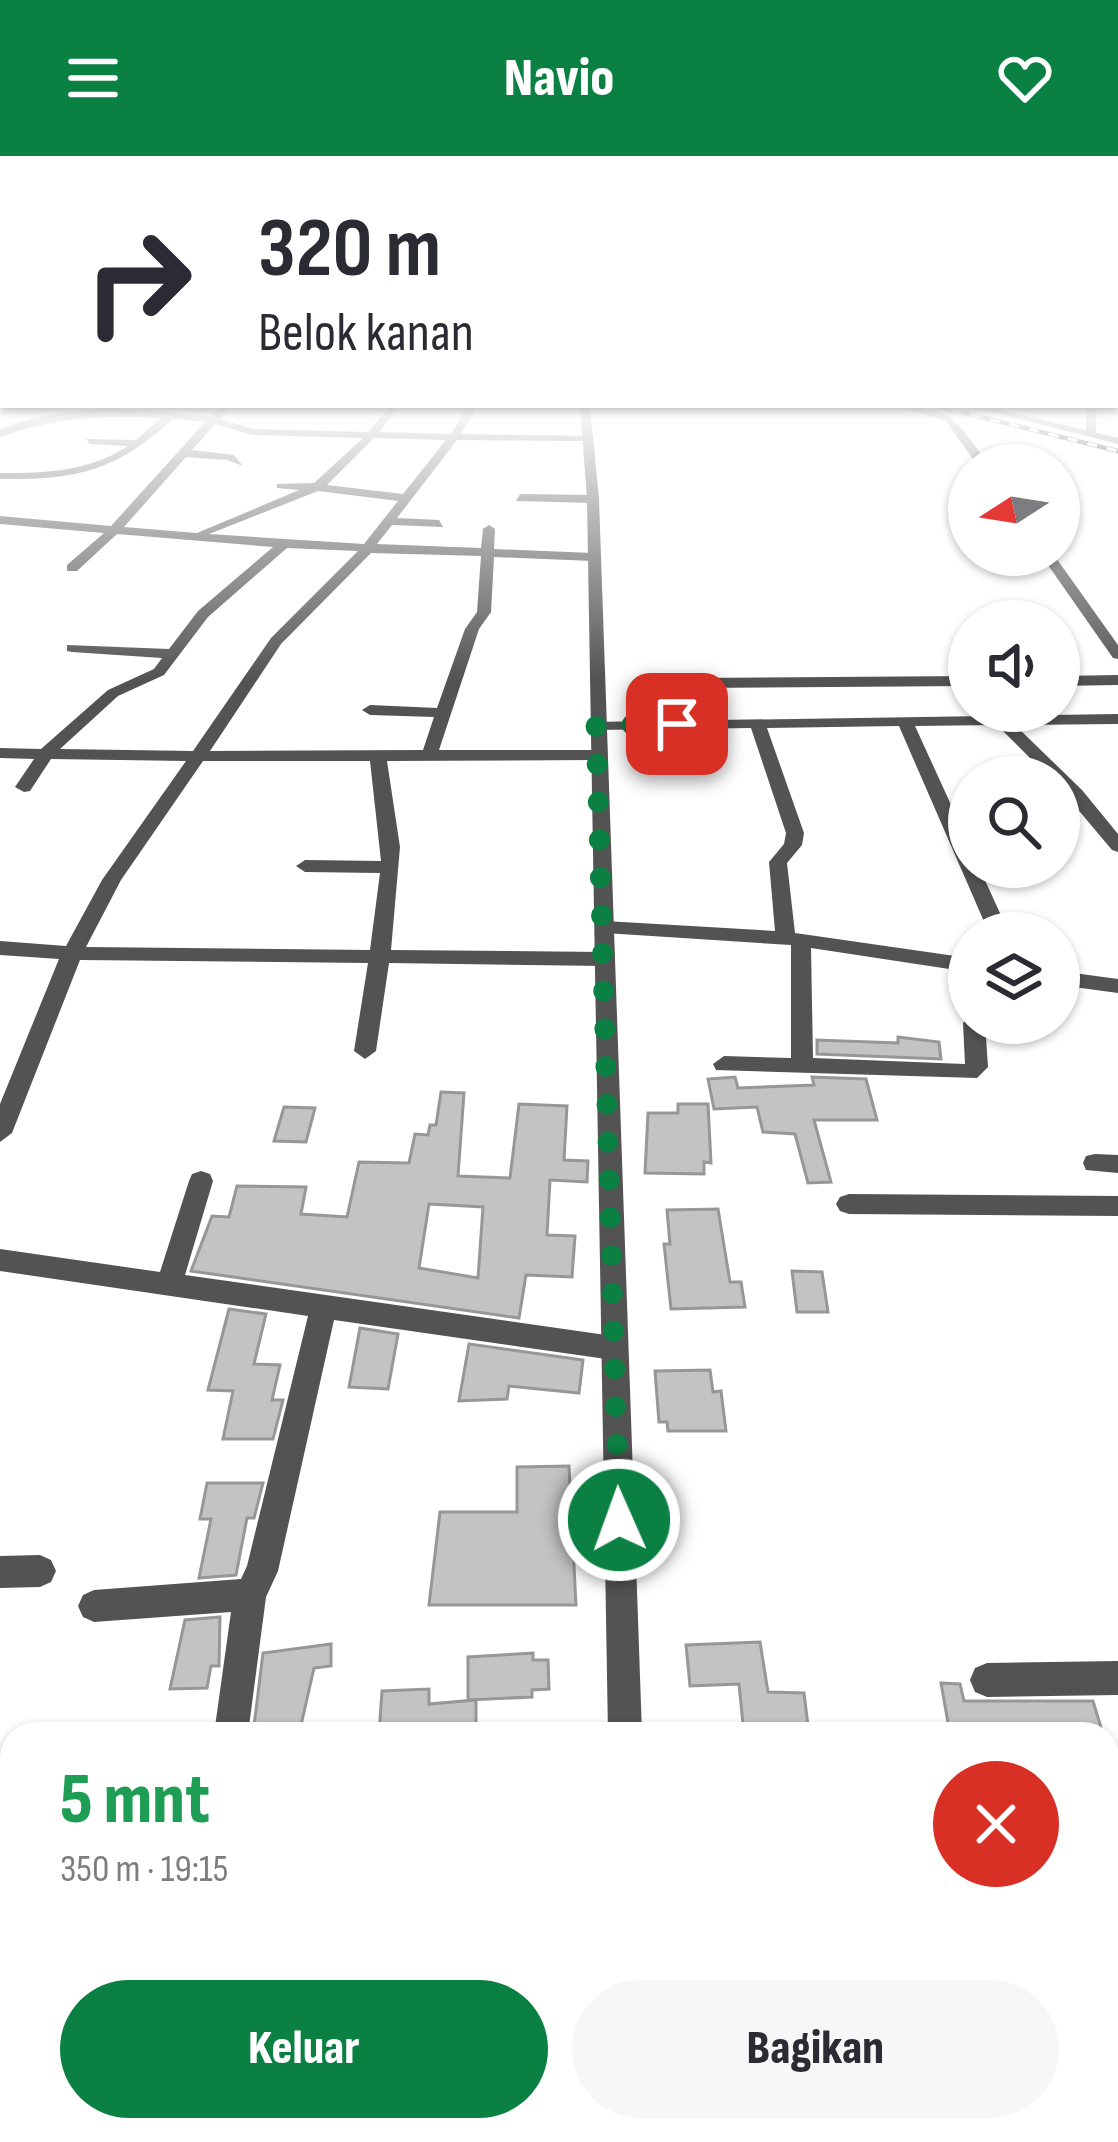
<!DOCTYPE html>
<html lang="id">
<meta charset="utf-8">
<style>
body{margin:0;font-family:"Sofia Sans Condensed",sans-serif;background:#f7f7f7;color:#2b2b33;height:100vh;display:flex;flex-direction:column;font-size:45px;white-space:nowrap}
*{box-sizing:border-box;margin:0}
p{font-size:39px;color:#7c7c81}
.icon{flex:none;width:66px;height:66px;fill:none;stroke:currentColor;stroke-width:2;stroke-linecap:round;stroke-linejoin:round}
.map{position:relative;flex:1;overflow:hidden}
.panel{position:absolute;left:0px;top:1566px;width:1119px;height:420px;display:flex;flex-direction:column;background:#fff;border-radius:36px 36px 0 0;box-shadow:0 3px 9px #0004}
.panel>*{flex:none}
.top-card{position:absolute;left:0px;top:0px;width:1119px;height:252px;box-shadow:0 3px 9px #0004;background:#fff;color:#2b2b33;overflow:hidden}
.needle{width:78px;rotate:258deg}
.buttons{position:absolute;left:948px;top:288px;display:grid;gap:24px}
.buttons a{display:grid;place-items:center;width:132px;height:132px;border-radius:50%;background:#fff;box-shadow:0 3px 9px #0004;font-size:60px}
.pin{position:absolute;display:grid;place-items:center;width:102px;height:102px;color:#fff;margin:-51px;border-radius:24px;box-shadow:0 6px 18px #0006}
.me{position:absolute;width:132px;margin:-66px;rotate:358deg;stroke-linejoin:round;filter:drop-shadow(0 0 9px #0008)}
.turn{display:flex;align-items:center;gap:42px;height:252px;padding:0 60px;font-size:54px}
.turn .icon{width:156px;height:156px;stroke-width:2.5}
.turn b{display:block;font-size:84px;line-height:102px}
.round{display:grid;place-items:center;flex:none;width:126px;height:126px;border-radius:63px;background:#f7f7f7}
.head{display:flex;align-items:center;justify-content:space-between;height:204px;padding:0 60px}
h1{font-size:72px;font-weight:800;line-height:90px;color:#1e9e55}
.button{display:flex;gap:24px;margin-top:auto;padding:24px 60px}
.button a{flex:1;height:138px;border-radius:72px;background:#0b8043;color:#fff;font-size:48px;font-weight:800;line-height:138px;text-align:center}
.button a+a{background:#f7f7f7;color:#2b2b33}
header{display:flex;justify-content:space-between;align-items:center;height:156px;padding:0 60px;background:#0b8043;color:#fff;font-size:54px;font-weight:800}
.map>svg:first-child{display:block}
</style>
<header><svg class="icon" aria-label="menu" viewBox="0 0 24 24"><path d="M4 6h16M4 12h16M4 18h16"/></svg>Navio<svg class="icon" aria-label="heart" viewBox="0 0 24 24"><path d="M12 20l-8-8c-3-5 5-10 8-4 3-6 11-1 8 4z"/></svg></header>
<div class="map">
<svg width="1118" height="1986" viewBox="0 0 1118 1986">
<rect width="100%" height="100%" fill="#fff"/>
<!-- building -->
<g fill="#c3c3c3" stroke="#979797" stroke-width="3" fill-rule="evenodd">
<path d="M898,881L939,886L941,903L817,898V884L898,887Z"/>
<path d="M735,921L738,932L814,929L812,921L866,923L877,964H814L831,1026L808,1027L795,978L763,976L757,951L714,953L708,923Z"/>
<path d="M441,936L464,937L458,1020L510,1022L519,948L567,950L564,1004L588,1005L587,1026L550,1024L547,1079L575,1080L572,1121L526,1119L519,1162L191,1115L212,1060L229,1061L237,1030L306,1031L301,1058L347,1061L359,1006L409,1007L415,978L428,979L430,969H436ZM429,1048L483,1051L478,1122L419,1112Z"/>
<path d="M678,948H708L711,1007L704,1006V1018L645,1017L648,957H678Z"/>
<path d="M284,951L315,952L306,986L274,985Z"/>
<path d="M718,1053L730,1126H741L745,1151L671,1153L664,1088H670L667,1054Z"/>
<path d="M792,1115L822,1116L828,1156H797Z"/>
<path d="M229,1153L266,1158L254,1208L280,1209L272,1244H283L273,1283H223L233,1235L208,1234Z"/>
<path d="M360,1172L398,1178L388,1233L349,1231Z"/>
<path d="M469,1188L583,1204L579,1237L509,1230L507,1243L459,1245Z"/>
<path d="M710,1214L713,1236L721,1235L726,1275H668L667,1266H659L655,1215Z"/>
<path d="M569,1310L576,1449H429L440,1356H517V1311Z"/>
<path d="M207,1327H263L254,1362H247L236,1419L199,1422L211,1363H200Z"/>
<path d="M220,1461L219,1510H211L207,1532L170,1533L185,1464Z"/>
<path d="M760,1486L768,1536L804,1537L809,1578H744L739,1528L690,1530L686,1489Z"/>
<path d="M331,1488V1510L314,1512L299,1578H253L263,1497Z"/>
<path d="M533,1497V1504H548L549,1533L532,1534V1541L468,1544V1501Z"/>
<path d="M941,1527L960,1528L964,1545H1093L1103,1578H950Z"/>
<path d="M429,1533V1548L476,1544V1578H379L382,1535Z"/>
</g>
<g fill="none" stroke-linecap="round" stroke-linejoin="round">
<!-- minor -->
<g fill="#535353" fill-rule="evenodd">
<path d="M222,249H233L220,263L253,273L368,276L391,249H401L379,276L451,278L468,249H478L461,278L593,280L589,285L457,284L397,362L439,364L443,371L392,369L377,388L481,392L483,373L489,369L495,373L494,393L593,397L600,401L593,405L494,401L491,456L479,473L439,594H597L605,599L597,604L387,605L400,691L391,794L604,796L614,803L604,810L389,807L376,895L365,903L354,895L368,807L80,804L12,977L0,986V948L59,803L0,799V785L66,790L102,724L186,605L51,603L30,635L24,636L15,631L34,603L0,602V592L41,593L108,534L154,513L162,502L72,496L67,495V489L169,493L198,455L273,391L117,378L77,415H67V409L104,377L0,368V360L111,370L205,266L173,263C116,315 77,324 0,323V317C47,317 87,316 128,290L90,288L86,283L136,284L161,262C104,259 54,261 0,281V274C65,245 142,253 211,261ZM215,268L252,279L363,282L314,327L277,328V332L299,334L197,377L124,371L186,301L227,304L243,310L234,299L192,294ZM374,282L446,284L403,338L327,329ZM318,335L398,345L364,388L209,378ZM287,392L358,395L271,482L193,595L60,593L118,540L164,519L208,461ZM371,397L481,400L477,456L465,473L437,552L370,549L362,554L370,559L434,561L423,594L210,595L281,488ZM203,605H370L381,705L305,704L296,710L305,716L380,717L370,794L86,791L121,724Z"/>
<path d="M892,249C951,249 957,265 989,309H977L946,265Z"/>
<path d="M1086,249H1096V278L1091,281L1086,278Z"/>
<path d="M520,338L593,339L599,343L593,347L516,345Z"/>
<path d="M1041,399H1054L1118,489V503L1113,502Z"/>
<path d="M1118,519V529L1059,530V520Z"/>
<path d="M969,520V530L691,532L683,527L691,522Z"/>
<path d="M1118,558V568L1015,569L1082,634L1118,678V696L1112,694L1059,631V621H1049L997,569L915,570L969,688V711H979L1009,777H989L899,570L767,572L804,677L802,689L787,707L795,777L969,802V816L811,792L813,902L965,908L963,867L969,861V867H985L988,911L977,922L716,914L713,908L724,900L791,902V789L605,777L595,771L605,765L775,775L769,706L784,688L786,677L751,572L596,574L590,572V566Z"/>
<path d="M1059,815L1118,823V837L1059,829Z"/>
<path d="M1095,998L1118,999V1017L1086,1014L1083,1007L1086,1000Z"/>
<path d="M201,1015L210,1018L213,1025L185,1119L613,1180L623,1183L627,1192L623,1201L613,1204L334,1164L278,1415L266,1441L248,1578H214L231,1456L94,1466L83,1461L78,1450L83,1439L94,1434L241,1423L247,1410L308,1160L0,1115V1093L160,1116L189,1025L192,1018Z"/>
<path d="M849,1038L1118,1040V1060L849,1058L840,1055L836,1048L840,1041Z"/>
<path d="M40,1399L51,1404L56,1415L51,1426L40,1431L0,1432V1400Z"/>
<path d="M1118,1505V1539L987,1541L975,1536L970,1524L975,1512L987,1507Z"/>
<rect x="1107" y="1699" width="11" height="38"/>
<rect x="0" y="1837" width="12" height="40"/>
</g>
<!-- tertiary -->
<g fill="#535353" fill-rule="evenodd">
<path d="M580,249H590L599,343L642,1578H608L587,343Z"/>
<path d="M964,249H982L1118,282V288Z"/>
<path d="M503,1974H546L541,1986H498Z"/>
</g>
<defs>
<path id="rail" d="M932,249L1118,295"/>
</defs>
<!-- rail casing -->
<use href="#rail" stroke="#000" stroke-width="4.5"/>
<!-- rail -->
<use href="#rail" stroke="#fff" stroke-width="3" stroke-dasharray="10" stroke-linecap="butt"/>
</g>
<!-- sky -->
<linearGradient id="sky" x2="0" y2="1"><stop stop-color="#8baccc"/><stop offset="0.47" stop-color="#fff"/><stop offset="1" stop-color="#fff" stop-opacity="0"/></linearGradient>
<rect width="1118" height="524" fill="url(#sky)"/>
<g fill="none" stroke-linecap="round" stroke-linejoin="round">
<!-- route -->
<path stroke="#0b8043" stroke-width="21" stroke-dasharray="0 37.8" d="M619,1364L596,569L677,568"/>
</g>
</svg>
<div class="buttons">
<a><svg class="needle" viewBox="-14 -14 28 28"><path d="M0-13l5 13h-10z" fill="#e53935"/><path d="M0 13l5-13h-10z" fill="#7c7c81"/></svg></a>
<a><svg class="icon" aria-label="sound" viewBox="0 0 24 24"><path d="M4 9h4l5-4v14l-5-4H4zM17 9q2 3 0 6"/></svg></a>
<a><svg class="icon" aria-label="search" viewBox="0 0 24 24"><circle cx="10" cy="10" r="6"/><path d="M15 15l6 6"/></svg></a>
<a><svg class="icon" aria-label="layers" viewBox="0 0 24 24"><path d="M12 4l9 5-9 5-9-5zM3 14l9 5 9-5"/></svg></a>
</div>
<div class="pin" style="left:677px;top:568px;background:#d93025"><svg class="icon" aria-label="arrive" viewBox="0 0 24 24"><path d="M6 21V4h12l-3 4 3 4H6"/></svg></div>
<svg class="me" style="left:619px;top:1364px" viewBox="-20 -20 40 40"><circle r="17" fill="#0b8043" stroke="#fff" stroke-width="3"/><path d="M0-11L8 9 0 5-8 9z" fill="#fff"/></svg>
<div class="top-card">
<div class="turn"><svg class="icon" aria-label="right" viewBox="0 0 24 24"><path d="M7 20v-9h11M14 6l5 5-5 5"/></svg><div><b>320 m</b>Belok kanan</div></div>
</div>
<section class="panel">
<div class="head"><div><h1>5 mnt</h1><p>350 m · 19:15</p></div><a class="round" style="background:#d93025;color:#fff"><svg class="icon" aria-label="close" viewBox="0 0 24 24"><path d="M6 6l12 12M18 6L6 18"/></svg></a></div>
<div class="button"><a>Keluar</a><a>Bagikan</a></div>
</section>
</div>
